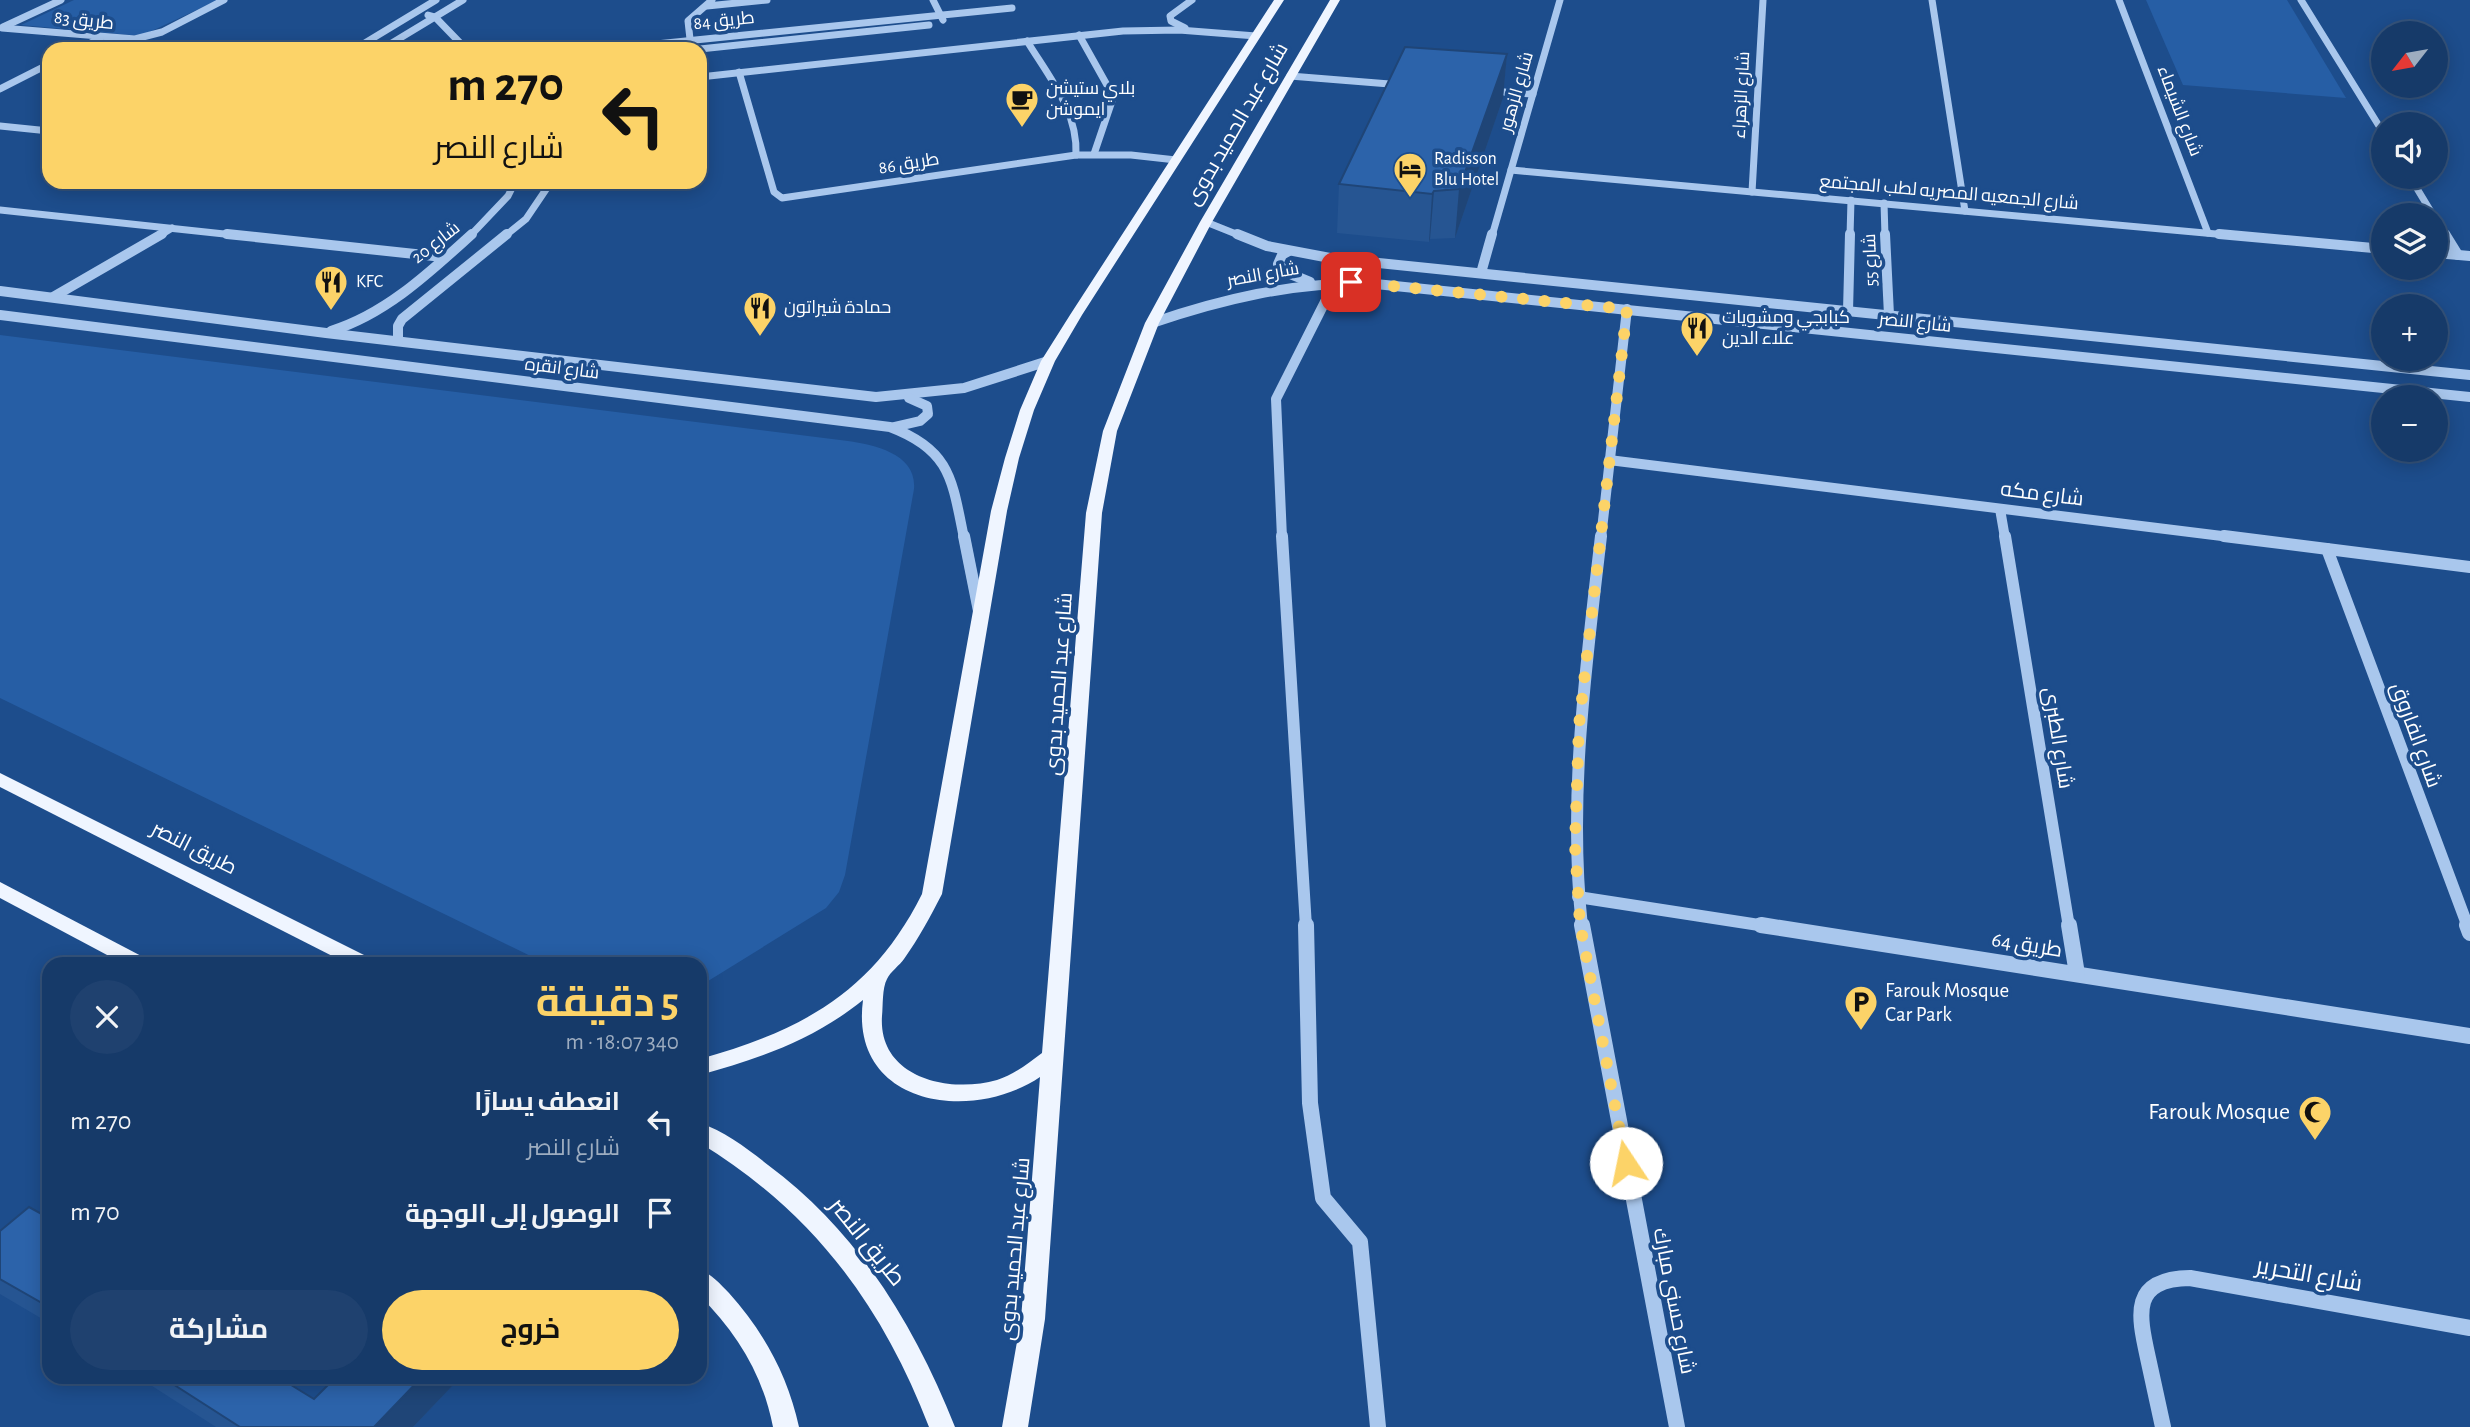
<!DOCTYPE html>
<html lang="ar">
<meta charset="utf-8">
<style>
body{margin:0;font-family:"Alegreya Sans",Cairo,sans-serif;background:#1f416f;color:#f1f3f6;direction:rtl;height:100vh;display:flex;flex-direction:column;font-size:26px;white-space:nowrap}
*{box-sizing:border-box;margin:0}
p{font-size:23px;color:#9eadc0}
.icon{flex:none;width:38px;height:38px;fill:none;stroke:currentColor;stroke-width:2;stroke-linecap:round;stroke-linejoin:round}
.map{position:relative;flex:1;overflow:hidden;direction:ltr}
.side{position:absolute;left:42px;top:957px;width:665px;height:427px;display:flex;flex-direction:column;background:#163a69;border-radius:21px;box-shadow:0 4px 18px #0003,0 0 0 2px #35547d;direction:rtl}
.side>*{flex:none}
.banner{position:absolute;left:42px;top:42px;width:665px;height:147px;border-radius:21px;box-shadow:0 4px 18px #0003,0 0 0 2px #35547d;direction:rtl;background:#fcd368;color:#111;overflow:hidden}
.needle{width:46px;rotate:239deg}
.fabs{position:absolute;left:2371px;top:21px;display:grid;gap:14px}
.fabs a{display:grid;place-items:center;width:77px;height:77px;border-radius:50%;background:#163a69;box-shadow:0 4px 18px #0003,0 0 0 2px #35547d;font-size:35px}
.pin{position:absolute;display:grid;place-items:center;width:60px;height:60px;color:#fff;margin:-30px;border-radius:14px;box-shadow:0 4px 10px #0006}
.me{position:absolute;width:77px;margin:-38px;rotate:349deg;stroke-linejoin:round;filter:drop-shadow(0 0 5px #0008)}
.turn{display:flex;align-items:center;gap:24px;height:147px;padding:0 28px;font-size:32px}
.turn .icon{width:91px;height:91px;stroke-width:2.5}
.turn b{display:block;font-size:49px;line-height:60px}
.round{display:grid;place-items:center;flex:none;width:74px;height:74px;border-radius:37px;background:#1f416f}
.overview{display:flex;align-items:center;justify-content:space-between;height:119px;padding:0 28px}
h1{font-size:42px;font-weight:700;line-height:52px;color:#fcd368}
.action{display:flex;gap:14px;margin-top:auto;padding:14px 28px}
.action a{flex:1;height:80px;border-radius:42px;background:#fcd368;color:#111;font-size:28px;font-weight:700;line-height:80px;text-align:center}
.action a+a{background:#1f416f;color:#f1f3f6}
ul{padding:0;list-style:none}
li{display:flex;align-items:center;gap:21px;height:91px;padding:0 28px}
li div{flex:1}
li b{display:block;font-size:26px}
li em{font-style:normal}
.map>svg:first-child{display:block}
</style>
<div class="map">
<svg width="2470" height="1427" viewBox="0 0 2470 1427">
<rect width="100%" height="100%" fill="#1d4d8c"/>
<!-- green -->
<g fill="#265ea5">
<path d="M74,0H218L141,36L21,25Z"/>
<path d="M2146,0H2287L2346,98L2183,85Z"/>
<path d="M0,335L848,441C875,445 917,454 914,489L845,875L839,892L826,908L700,986V964H547L0,698Z"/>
</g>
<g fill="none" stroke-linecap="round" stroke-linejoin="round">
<!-- minor-far3 -->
<g stroke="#a9c7ed" stroke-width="7">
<path d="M933,0L943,20"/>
<path d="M1932,0L1965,211"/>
<path d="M2119,0L2208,233"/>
<path d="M2301,0L2384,134"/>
<path d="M707,6L767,0"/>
<path d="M428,15L435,17L466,49"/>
<path d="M3,27L61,0"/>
<path d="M2,28L135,39L162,32L224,0"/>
<path d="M1185,28L1171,21L1170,16L1192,0"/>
<path d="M1079,35L1107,85L1112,101L1094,154"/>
<path d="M1027,41C1049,77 1078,111 1076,155"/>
<path d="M691,48L688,21L712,0"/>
<path d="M79,49L100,38"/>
<path d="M355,49L436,0"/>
<path d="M382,49L463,0"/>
<path d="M607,49L1012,8"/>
<path d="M700,49L929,25"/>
<path d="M739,72L774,192L782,198L1076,155H1131L1176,160"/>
<path d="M1290,76L1402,85"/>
<path d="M700,77L1123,31L1179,30L1256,36"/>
<path d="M0,89L49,64"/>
<path d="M1490,91L1533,94"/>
<path d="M0,126L49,131"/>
<path d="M1511,170L2238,236"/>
<path d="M2410,177L2433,215"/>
<path d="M1752,192L1763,0"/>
<path d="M1884,203L1885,236"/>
<path d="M0,210L243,236"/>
<path d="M2436,219L2446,236"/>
<path d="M1206,222L1241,236"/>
<path d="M159,236L172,228"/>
<path d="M470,236L508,196L515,182"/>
<path d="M505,236L526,219L551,182"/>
<path d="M1492,236L1560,0"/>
<path d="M1850,236L1851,200"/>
</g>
<!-- minor-far2 -->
<g stroke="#a9c7ed" stroke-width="10">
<path d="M227,234L443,257"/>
<path d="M1237,234L1267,246L1330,258L2470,375"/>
<path d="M1885,234L1889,315"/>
<path d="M2219,234L2384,249"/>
<path d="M2445,234L2458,255"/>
<path d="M1289,251L1282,255L1278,264L1288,273L1310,282"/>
<path d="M2436,253L2470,256"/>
<path d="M1481,273L1492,234"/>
<path d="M0,291L326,333L876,397L964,388L1048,361"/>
<path d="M53,297L162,234"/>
<path d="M1848,311L1850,234"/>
<path d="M0,315L890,427C951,450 952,480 964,538"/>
<path d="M1152,323C1222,299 1291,283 1366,283L2470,397"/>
<path d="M331,331C386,314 430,272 472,234"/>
<path d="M398,341V326L402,319L507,234"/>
<path d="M894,427L920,421L928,414L927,406L909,398"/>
<path d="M1609,460L2238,538"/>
<path d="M2000,509L2005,538"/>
<path d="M1282,538L1276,399L1335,282"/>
<path d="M1601,538L1627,309"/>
</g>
<!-- minor-far1 -->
<g stroke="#a9c7ed" stroke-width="12">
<path d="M964,536L979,611"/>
<path d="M1282,536L1306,927"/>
<path d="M2005,536L2069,927"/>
<path d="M2224,536L2470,567"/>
<path d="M2327,549L2468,927"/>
<path d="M1578,897L1772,927"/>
<path d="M1582,927C1568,796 1586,667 1601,536"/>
</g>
<!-- minor -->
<g stroke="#a9c7ed" stroke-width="16">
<path d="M1306,925L1310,1103L1323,1198L1360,1242L1378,1427"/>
<path d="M1582,925L1677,1427"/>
<path d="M1761,925L2470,1036"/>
<path d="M2069,925L2077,974"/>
<path d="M2467,925L2470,933"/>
<path d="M2163,1427C2158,1404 2153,1381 2148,1358C2138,1313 2131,1279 2190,1278L2470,1328"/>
</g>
<!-- major -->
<g fill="#eff5ff" fill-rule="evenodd">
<path d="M1274,0H1284L1082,315L1055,361L1034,410L1019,458L1007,511L942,894C930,917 919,938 904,959C900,965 890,972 887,979C882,988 883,1006 882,1016C878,1077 948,1094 997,1080C1013,1075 1029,1063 1042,1053L1086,513L1103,431L1145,323L1200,222L1330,0H1340L1212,222L1159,323L1117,431L1102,513L1045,1319L1028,1427H1002L1021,1319L1040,1077C970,1124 849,1105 863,1000C815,1039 759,1059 700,1075V1059C803,1030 873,992 922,894L991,511L1005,458L1020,410L1041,361L1070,315Z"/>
<path d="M0,773L372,959L375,964H348L0,787Z"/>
<path d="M0,882L147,959L150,964H124L0,898Z"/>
<path d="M700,1123C724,1131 748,1149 768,1165C858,1232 914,1324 955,1427H929C882,1305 813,1212 700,1143Z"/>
<path d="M700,1270C712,1274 720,1284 729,1293C764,1332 788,1376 799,1427H773C763,1375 737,1333 700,1296Z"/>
</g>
</g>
<!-- wall -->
<g fill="#265592">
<path d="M1507,54L1503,98L1455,238L1430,239L1429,242L1337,233L1339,184Z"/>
<path d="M49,1218V1323L0,1294V1231Z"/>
<path d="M138,1377H278L314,1399L456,1382L413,1427H216Z"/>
</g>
<!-- shaded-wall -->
<g fill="#1f4577">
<path d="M1507,54L1503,98L1455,238L1459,189Z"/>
<path d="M1434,191L1430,239L1429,242L1432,194Z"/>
<path d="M422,1377H453L456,1382L413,1427H374Z"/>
</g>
<!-- building -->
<g fill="#2c63aa" stroke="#1f4577" stroke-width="2">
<path d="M1405,47L1507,54L1459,189L1434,191L1432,194L1339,184Z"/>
<path d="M29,1207L49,1218V1307L0,1279V1231Z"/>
<path d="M162,1377H278L314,1399L336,1377H422L374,1427H240Z"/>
</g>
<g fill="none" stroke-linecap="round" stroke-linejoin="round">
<!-- route -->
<path stroke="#fcd368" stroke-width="12" stroke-dasharray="0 21.6" d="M1351,282L1627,309L1579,725L1575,845L1580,924L1626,1163"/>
</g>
<!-- icons -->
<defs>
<symbol id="cafe-pin" viewBox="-11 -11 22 30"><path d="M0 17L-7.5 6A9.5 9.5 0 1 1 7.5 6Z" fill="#fcd368" stroke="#1d4d8c"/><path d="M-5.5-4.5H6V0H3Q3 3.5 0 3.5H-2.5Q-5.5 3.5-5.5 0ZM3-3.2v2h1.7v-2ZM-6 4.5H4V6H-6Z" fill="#111"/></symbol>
<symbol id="hotel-pin" viewBox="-11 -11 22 30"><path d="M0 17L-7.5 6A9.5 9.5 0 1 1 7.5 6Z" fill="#fcd368" stroke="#1d4d8c"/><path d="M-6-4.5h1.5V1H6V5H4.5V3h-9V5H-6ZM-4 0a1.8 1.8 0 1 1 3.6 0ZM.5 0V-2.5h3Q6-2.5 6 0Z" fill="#111"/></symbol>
<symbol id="restaurant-pin" viewBox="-11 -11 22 30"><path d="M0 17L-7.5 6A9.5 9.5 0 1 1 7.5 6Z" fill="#fcd368" stroke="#1d4d8c"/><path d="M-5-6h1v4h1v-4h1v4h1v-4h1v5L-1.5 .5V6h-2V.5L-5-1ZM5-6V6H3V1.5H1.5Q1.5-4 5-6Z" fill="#111"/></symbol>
<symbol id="parking-pin" viewBox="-11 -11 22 30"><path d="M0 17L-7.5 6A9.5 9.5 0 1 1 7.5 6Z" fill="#fcd368" stroke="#1d4d8c"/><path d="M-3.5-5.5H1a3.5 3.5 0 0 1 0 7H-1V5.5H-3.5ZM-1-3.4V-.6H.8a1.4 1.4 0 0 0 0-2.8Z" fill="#111"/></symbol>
<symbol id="mosque-pin" viewBox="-11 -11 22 30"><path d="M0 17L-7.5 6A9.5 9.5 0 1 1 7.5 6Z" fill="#fcd368" stroke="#1d4d8c"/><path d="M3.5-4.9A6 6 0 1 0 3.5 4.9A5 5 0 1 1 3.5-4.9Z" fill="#111"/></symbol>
</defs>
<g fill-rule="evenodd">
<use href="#cafe-pin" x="1003" y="80" width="38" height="52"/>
<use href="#hotel-pin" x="1391" y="150" width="38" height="52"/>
<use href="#restaurant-pin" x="312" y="263" width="38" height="52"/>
<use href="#restaurant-pin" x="741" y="289" width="38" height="52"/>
<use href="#restaurant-pin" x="1678" y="309" width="38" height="52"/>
<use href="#parking-pin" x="1842" y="983" width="38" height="52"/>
<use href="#mosque-pin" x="2296" y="1093" width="38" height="52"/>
</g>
<g text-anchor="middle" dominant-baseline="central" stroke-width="7" stroke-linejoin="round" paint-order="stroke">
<!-- far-street labels -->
<g font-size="18" fill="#fff" stroke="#1d4d8c">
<text transform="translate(84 21) rotate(6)">طريق 83</text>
<text transform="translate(724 21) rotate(-6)">طريق 84</text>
<text transform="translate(1517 92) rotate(-74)">شارع الزهور</text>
<text transform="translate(1742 95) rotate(-87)">شارع الزهراء</text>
<text transform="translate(2179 111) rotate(69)">شارع الشيماء</text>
<text transform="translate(909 164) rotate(-9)">طريق 86</text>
<text transform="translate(1949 193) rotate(5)">شارع الجمعيه المصريه لطب المجتمع</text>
<text transform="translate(436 243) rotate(-38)">شارع 20</text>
<text transform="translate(1871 260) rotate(-92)">شارع 55</text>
<text transform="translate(1263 275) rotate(-10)">شارع النصر</text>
<text transform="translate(1915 323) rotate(6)">شارع النصر</text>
<text transform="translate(562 369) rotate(7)">شارع انقره</text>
</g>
<!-- far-poi labels -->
<g font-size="18" fill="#fff" stroke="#1d4d8c" text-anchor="start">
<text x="1046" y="89">بلاي ستيشن<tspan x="1046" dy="21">ايموشن</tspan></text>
<text x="1434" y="159">Radisson<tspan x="1434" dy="21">Blu Hotel</tspan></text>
<text x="356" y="282">KFC</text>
<text x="784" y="308">حمادة شيراتون</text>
<text x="1722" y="318">كبابجي ومشويات<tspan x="1722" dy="21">علاء الدين</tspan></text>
</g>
<!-- street labels -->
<g font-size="21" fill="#fff" stroke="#1d4d8c">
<text transform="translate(1237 124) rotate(-60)">شارع عبد الحميد بدوى</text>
<text transform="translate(2042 494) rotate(7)">شارع مكه</text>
<text transform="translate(1059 684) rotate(-86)">شارع عبد الحميد بدوى</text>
<text transform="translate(2416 735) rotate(70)">شارع الفاروق</text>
<text transform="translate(2058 738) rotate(81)">شارع الطبرى</text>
<text transform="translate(194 848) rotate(27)">طريق النصر</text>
<text transform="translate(2027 945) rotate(9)">طريق 64</text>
<text transform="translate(1015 1249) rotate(-85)">شارع عبد الحميد بدوى</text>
<text transform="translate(1674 1301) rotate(79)">شارع حسنى مبارك</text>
</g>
<!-- poi labels -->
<g font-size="21" fill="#fff" stroke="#1d4d8c" text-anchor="start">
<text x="1885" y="990">Farouk Mosque<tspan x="1885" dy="24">Car Park</tspan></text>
</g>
<!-- near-poi labels -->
<g font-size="24" fill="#fff" stroke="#1d4d8c" text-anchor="end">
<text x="2290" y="1112">Farouk Mosque</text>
</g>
<!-- near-street labels -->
<g font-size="24" fill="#fff" stroke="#1d4d8c">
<text transform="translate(867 1242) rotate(51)">طريق النصر</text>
<text transform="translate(2309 1275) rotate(10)">شارع التحرير</text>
</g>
</g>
</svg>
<div class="fabs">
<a><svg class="needle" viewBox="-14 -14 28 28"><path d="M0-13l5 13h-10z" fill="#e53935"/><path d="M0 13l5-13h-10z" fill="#9eadc0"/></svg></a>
<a><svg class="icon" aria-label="sound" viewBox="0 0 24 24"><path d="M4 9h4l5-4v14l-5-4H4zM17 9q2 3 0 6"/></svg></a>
<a><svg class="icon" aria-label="layers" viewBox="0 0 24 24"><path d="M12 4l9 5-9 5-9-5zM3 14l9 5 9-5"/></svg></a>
<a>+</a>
<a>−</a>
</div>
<div class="pin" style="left:1351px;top:282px;background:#d93025"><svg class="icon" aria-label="arrive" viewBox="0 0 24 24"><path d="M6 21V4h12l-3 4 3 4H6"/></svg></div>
<svg class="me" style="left:1626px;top:1163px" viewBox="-20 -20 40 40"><circle r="19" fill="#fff"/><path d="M0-13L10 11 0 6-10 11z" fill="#fcd368"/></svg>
<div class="banner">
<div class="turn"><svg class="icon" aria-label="left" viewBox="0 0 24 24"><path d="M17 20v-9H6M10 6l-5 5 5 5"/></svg><div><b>270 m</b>شارع النصر</div></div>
</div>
<section class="side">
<div class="overview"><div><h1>5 دقيقة</h1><p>340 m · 18:07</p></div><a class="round"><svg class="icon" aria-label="close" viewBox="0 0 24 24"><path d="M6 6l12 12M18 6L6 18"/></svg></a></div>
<ul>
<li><svg class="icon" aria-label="left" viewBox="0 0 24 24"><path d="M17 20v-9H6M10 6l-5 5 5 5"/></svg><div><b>انعطف يسارًا</b><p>شارع النصر</p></div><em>270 m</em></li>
<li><svg class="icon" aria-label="arrive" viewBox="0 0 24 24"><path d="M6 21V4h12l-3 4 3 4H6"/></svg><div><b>الوصول إلى الوجهة</b></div><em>70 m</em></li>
</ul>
<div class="action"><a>خروج</a><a>مشاركة</a></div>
</section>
</div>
